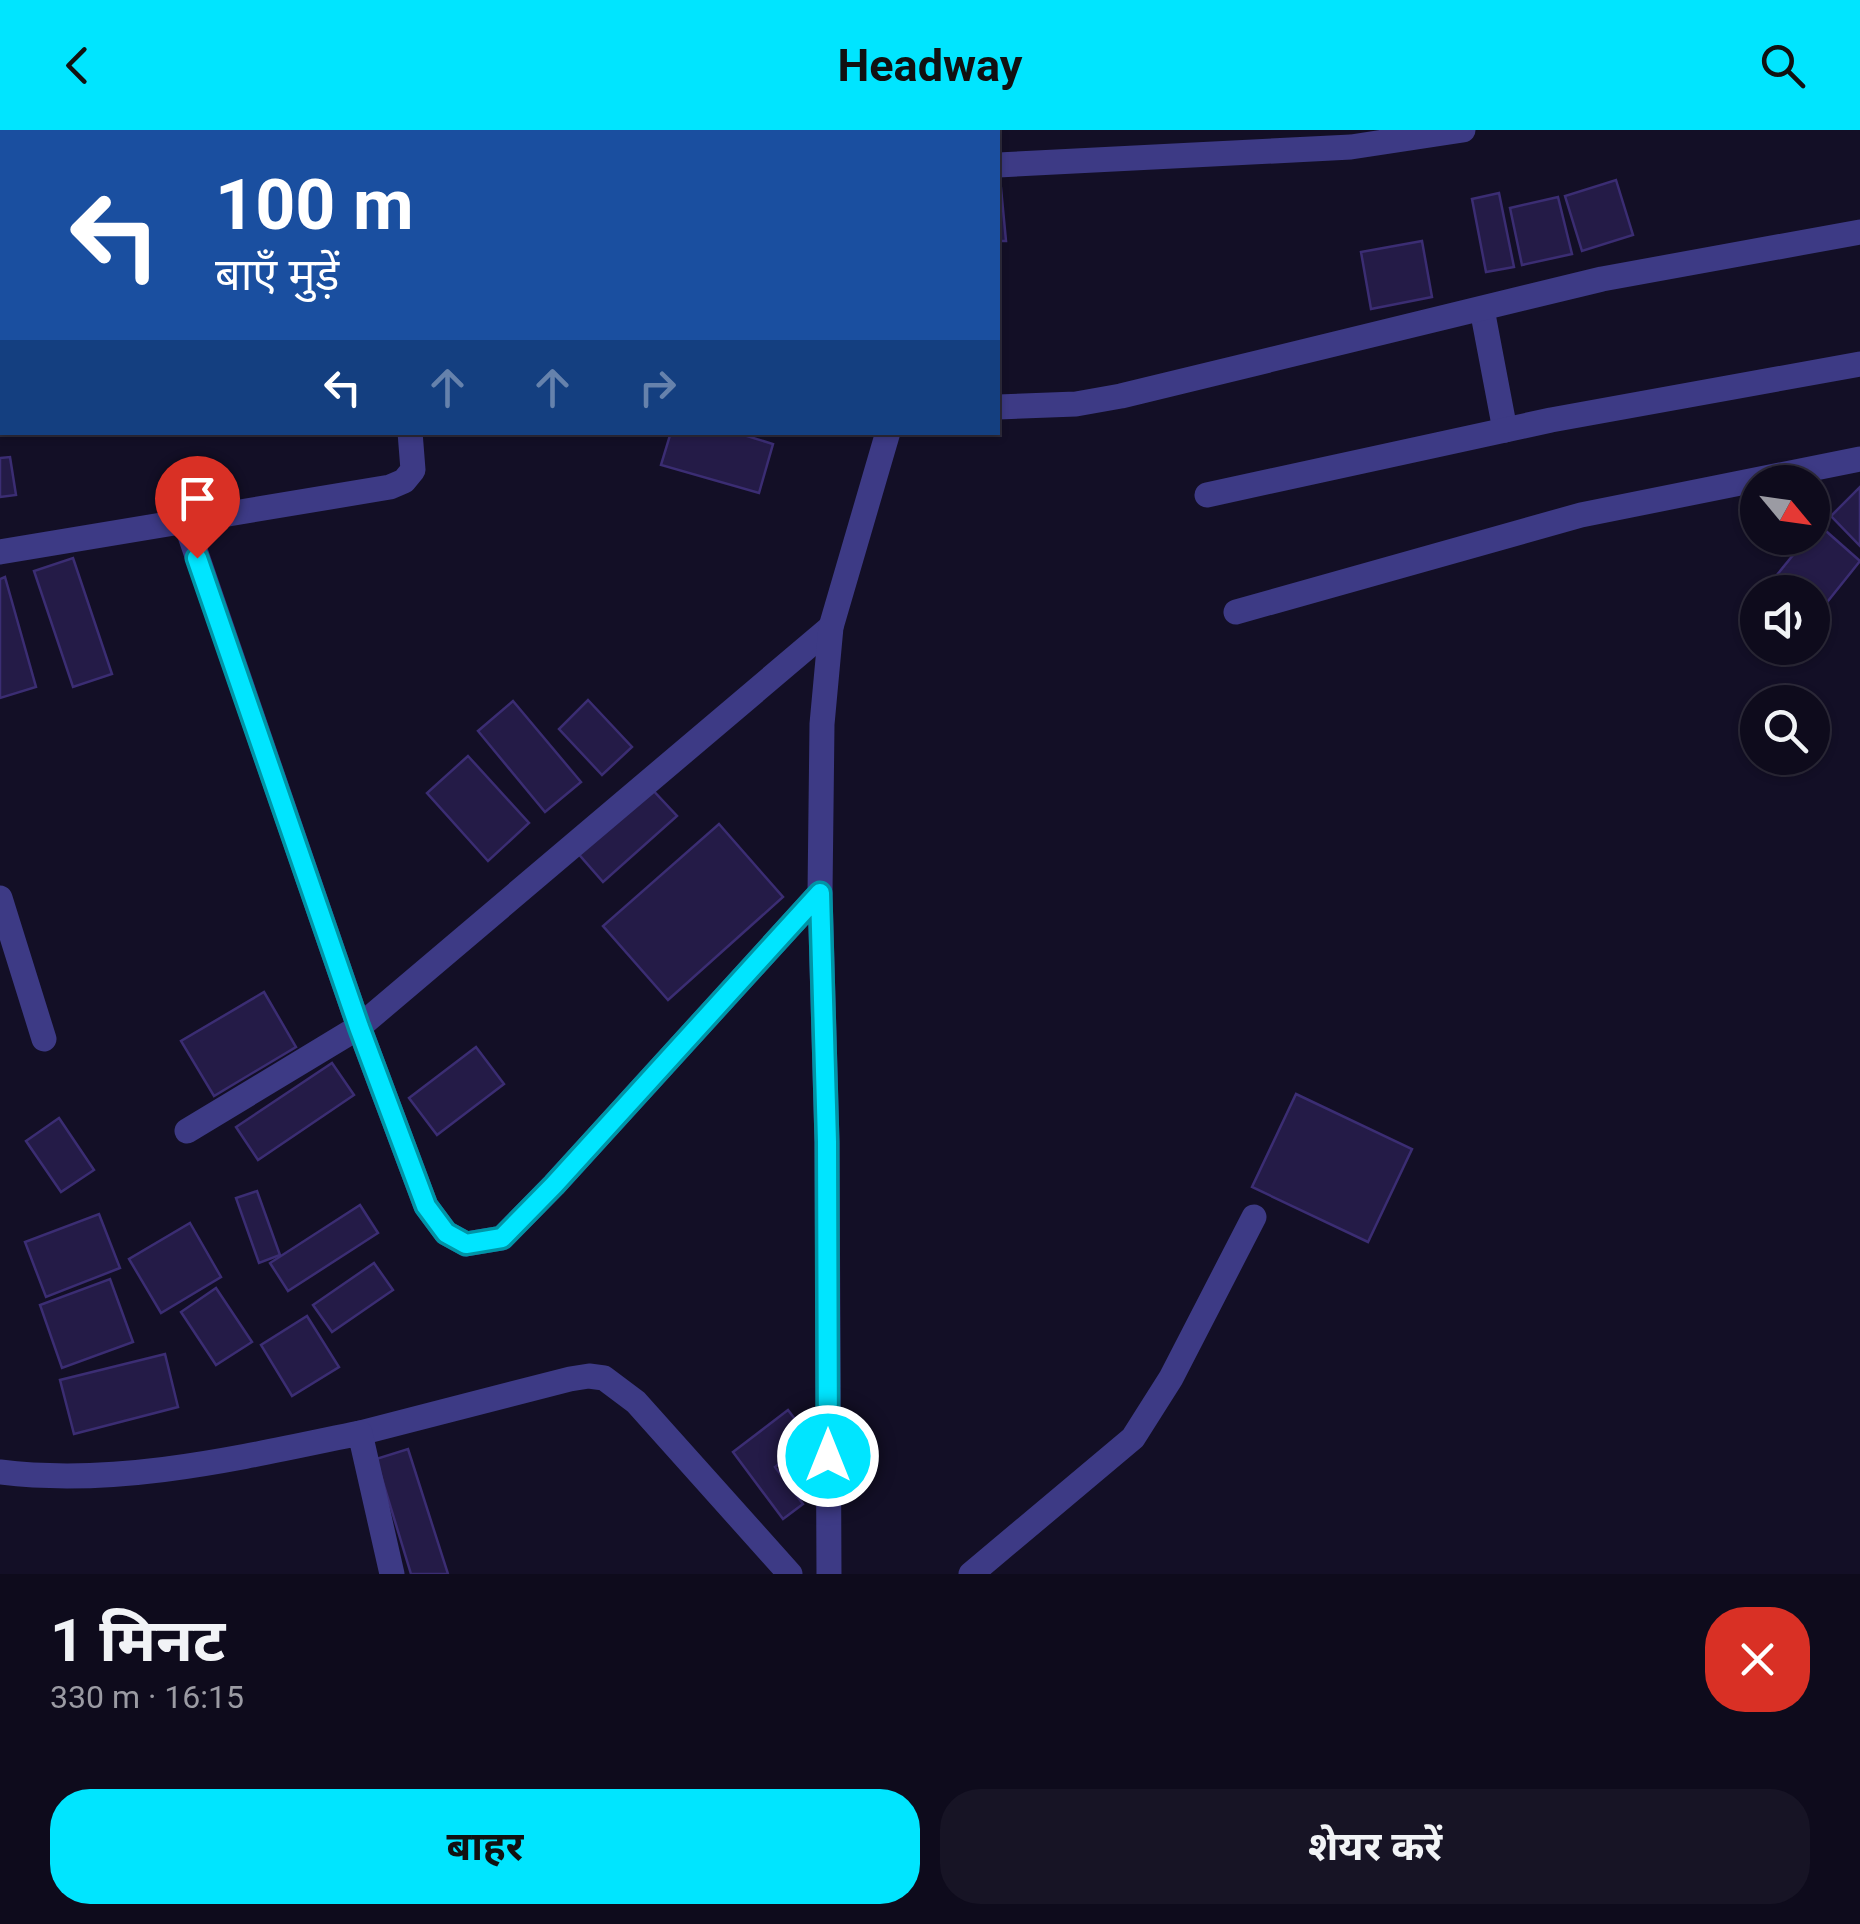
<!DOCTYPE html>
<html lang="hi">
<meta charset="utf-8">
<style>
body{margin:0;font-family:Roboto,"Noto Sans Devanagari",sans-serif;background:#171425;color:#f1f3f6;height:100vh;display:flex;flex-direction:column;font-size:38px;white-space:nowrap}
*{box-sizing:border-box;margin:0}
p{font-size:32px;color:#9b9ba3}
.icon{flex:none;width:55px;height:55px;fill:none;stroke:currentColor;stroke-width:2;stroke-linecap:round;stroke-linejoin:round}
.map{position:relative;height:1444px;overflow:hidden}
.sheet{display:flex;flex-direction:column;background:#0e0b1c;flex:1}
.sheet>*{flex:none}
.top-card{position:absolute;left:0px;top:0px;width:1000px;height:305px;box-shadow:0 2px 8px #0004,0 0 0 2px #2e2b3b;background:#1a4fa0;color:#fff;overflow:hidden}
.needle{width:65px;rotate:119deg}
.fabs{position:absolute;left:1740px;top:335px;display:grid;gap:20px}
.fabs a{display:grid;place-items:center;width:90px;height:90px;border-radius:50%;background:#0e0b1c;box-shadow:0 2px 8px #0004,0 0 0 2px #2e2b3b;font-size:50px}
.pin{position:absolute;display:grid;place-items:center;width:85px;height:85px;color:#fff;margin:-102px -42px;border-radius:50% 50% 50% 0;rotate:-45deg;box-shadow:0 0 10px #0007}
.pin .icon{rotate:45deg}
.me{position:absolute;width:110px;margin:-55px;rotate:0deg;stroke-linejoin:round;filter:drop-shadow(0 0 8px #0008)}
.turn{display:flex;align-items:center;gap:35px;height:210px;padding:0 50px;font-size:45px}
.turn .icon{width:130px;height:130px;stroke-width:2.5}
.turn b{display:block;font-size:70px;line-height:85px}
.lanes{display:flex;align-items:center;height:95px;padding:0 50px;background:#0003;justify-content:center;gap:50px;direction:ltr}
.lanes .off{opacity:.35}
.round{display:grid;place-items:center;flex:none;width:105px;height:105px;border-radius:40px;background:#171425}
.overview{display:flex;align-items:center;justify-content:space-between;height:170px;padding:0 50px}
h1{font-size:60px;font-weight:700;line-height:75px}
.cta{display:flex;gap:20px;margin-top:auto;padding:20px 50px}
.cta a{flex:1;height:115px;border-radius:40px;background:#00e5ff;color:#111;font-size:40px;font-weight:700;line-height:115px;text-align:center}
.cta a+a{background:#171425;color:#f1f3f6}
header{display:flex;justify-content:space-between;align-items:center;height:130px;padding:0 50px;background:#00e5ff;color:#111;font-size:45px;font-weight:700}
.map>svg:first-child{display:block}
</style>
<header><svg class="icon" aria-label="back" viewBox="0 0 24 24"><path d="M15 5l-7 7 7 7"/></svg>Headway<svg class="icon" aria-label="search" viewBox="0 0 24 24"><circle cx="10" cy="10" r="6"/><path d="M15 15l6 6"/></svg></header>
<div class="map">
<svg width="1860" height="1444" viewBox="0 0 1860 1444">
<rect width="100%" height="100%" fill="#130f26"/>
<!-- building -->
<g fill="#241b47" stroke="#3b2d73" stroke-width="2.5">
<path d="M1616,50L1633,105L1582,121L1565,66Z"/>
<path d="M998,58H1001L1006,111H998Z"/>
<path d="M1499,63L1514,137L1486,142L1472,69Z"/>
<path d="M1558,67L1572,124L1522,135L1510,78Z"/>
<path d="M1422,111L1432,167L1371,179L1361,122Z"/>
<path d="M671,302H734L773,314L759,363L661,335Z"/>
<path d="M10,327L16,365L0,367V328Z"/>
<path d="M1860,357V416L1831,386Z"/>
<path d="M1818,394L1860,431L1812,491V462H1763L1807,408H1812Z"/>
<path d="M73,428L112,544L73,557L34,441Z"/>
<path d="M5,447L36,557L0,568V449Z"/>
<path d="M588,570L632,617L602,645L559,599Z"/>
<path d="M513,571L581,652L545,682L478,601Z"/>
<path d="M468,626L529,693L488,731L427,663Z"/>
<path d="M649,656L677,686L603,752L576,721Z"/>
<path d="M719,694L783,767L668,870L603,796Z"/>
<path d="M264,862L296,917L214,966L181,911Z"/>
<path d="M476,917L504,954L437,1005L409,968Z"/>
<path d="M332,933L354,965L258,1030L236,997Z"/>
<path d="M1296,964L1412,1019L1368,1112L1252,1057Z"/>
<path d="M59,988L94,1040L61,1062L26,1011Z"/>
<path d="M257,1061L280,1125L259,1133L236,1068Z"/>
<path d="M360,1075L378,1103L288,1161L270,1133Z"/>
<path d="M99,1084L120,1138L46,1167L25,1112Z"/>
<path d="M190,1093L221,1147L161,1183L129,1129Z"/>
<path d="M374,1133L393,1160L332,1202L313,1175Z"/>
<path d="M110,1149L133,1212L62,1238L40,1175Z"/>
<path d="M216,1158L252,1212L216,1235L181,1182Z"/>
<path d="M307,1186L339,1237L292,1266L261,1215Z"/>
<path d="M165,1224L178,1277L74,1304L60,1250Z"/>
<path d="M788,1280L811,1310L775,1337L803,1374L783,1389L733,1322Z"/>
<path d="M408,1319L448,1444H411L376,1329Z"/>
</g>
<g fill="none" stroke-linecap="round" stroke-linejoin="round">
<!-- minor -->
<g stroke="#3d3a85" stroke-width="25">
<path d="M368,0V2"/>
<path d="M499,0L500,2"/>
<path d="M934,2V0"/>
<path d="M998,35L1351,17L1463,0"/>
<path d="M1482,179L1505,300"/>
<path d="M998,277L1076,274L1121,266L1602,149L1860,102"/>
<path d="M1207,365L1551,290L1860,234"/>
<path d="M185,391L359,897L426,1076L446,1103L466,1114L502,1108L554,1055L820,763"/>
<path d="M0,422L390,357L404,351L413,340L410,302"/>
<path d="M1236,482L1581,385L1860,329"/>
<path d="M0,768L44,909"/>
<path d="M187,1001L359,897L831,497"/>
<path d="M360,1303L570,1249L589,1246L604,1248L636,1272L790,1444"/>
<path d="M0,1342C120,1357 243,1327 360,1303L392,1444"/>
<path d="M829,1444L827,1012L820,763L822,594L831,497L888,302"/>
<path d="M971,1444L1133,1308L1171,1248L1254,1087"/>
</g>
</g>
<g fill="none" stroke-linecap="round" stroke-linejoin="round">
<defs>
<path id="route" d="M197,428L359,897L426,1076L446,1103L466,1114L502,1108L554,1055L820,763L827,1012L828,1326"/>
</defs>
<!-- route casing -->
<use href="#route" stroke="#0095a6" stroke-width="25"/>
<!-- route -->
<use href="#route" stroke="#00e5ff" stroke-width="18"/>
</g>
</svg>
<div class="fabs">
<a><svg class="needle" viewBox="-14 -14 28 28"><path d="M0-13l5 13h-10z" fill="#e53935"/><path d="M0 13l5-13h-10z" fill="#9b9ba3"/></svg></a>
<a><svg class="icon" aria-label="sound" viewBox="0 0 24 24"><path d="M4 9h4l5-4v14l-5-4H4zM17 9q2 3 0 6"/></svg></a>
<a><svg class="icon" aria-label="search" viewBox="0 0 24 24"><circle cx="10" cy="10" r="6"/><path d="M15 15l6 6"/></svg></a>
</div>
<div class="pin" style="left:197px;top:428px;background:#d93025"><svg class="icon" aria-label="arrive" viewBox="0 0 24 24"><path d="M6 21V4h12l-3 4 3 4H6"/></svg></div>
<svg class="me" style="left:828px;top:1326px" viewBox="-20 -20 40 40"><circle r="17" fill="#00e5ff" stroke="#fff" stroke-width="3"/><path d="M0-11L8 9 0 5-8 9z" fill="#fff"/></svg>
<div class="top-card">
<div class="turn"><svg class="icon" aria-label="left" viewBox="0 0 24 24"><path d="M17 20v-9H6M10 6l-5 5 5 5"/></svg><div><b>100 m</b>बाएँ मुड़ें</div></div>
<div class="lanes"><svg class="icon" aria-label="left" viewBox="0 0 24 24"><path d="M17 20v-9H6M10 6l-5 5 5 5"/></svg><svg class="icon off" aria-label="ahead" viewBox="0 0 24 24"><path d="M12 20V5M6 11l6-6 6 6"/></svg><svg class="icon off" aria-label="ahead" viewBox="0 0 24 24"><path d="M12 20V5M6 11l6-6 6 6"/></svg><svg class="icon off" aria-label="right" viewBox="0 0 24 24"><path d="M7 20v-9h11M14 6l5 5-5 5"/></svg></div>
</div>
</div>
<section class="sheet">
<div class="overview"><div><h1>1 मिनट</h1><p>330 m · 16:15</p></div><a class="round" style="background:#d93025;color:#fff"><svg class="icon" aria-label="close" viewBox="0 0 24 24"><path d="M6 6l12 12M18 6L6 18"/></svg></a></div>
<div class="cta"><a>बाहर</a><a>शेयर करें</a></div>
</section>
